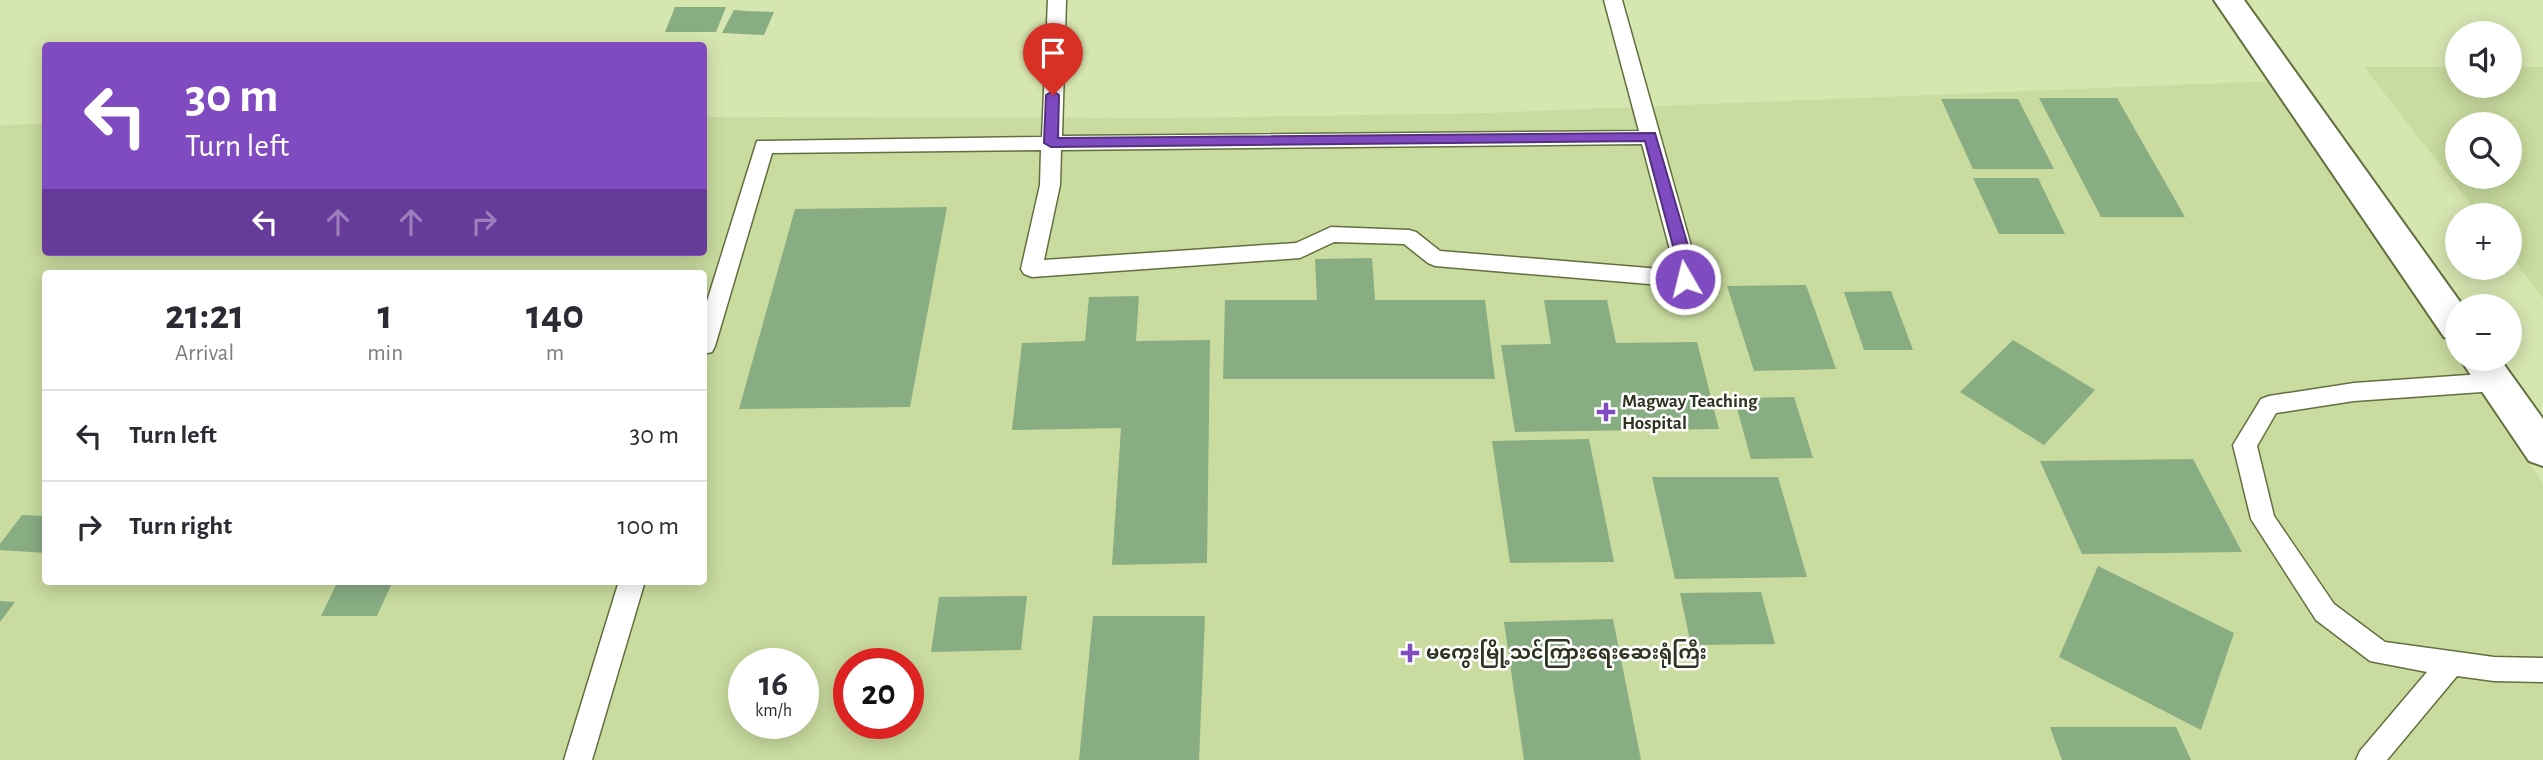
<!DOCTYPE html>
<meta charset="utf-8">
<style>
body{margin:0;font-family:"Alegreya Sans","Noto Sans Myanmar",sans-serif;background:#f7f7f7;color:#2b2b33;height:100vh;display:flex;flex-direction:column;font-size:26px;white-space:nowrap}
*{box-sizing:border-box;margin:0}
p{font-size:23px;color:#7c7c81}
.icon{flex:none;width:38px;height:38px;fill:none;stroke:currentColor;stroke-width:2;stroke-linecap:round;stroke-linejoin:round}
.map{position:relative;flex:1;overflow:hidden}
.panel{position:absolute;left:42px;top:270px;width:665px;height:315px;display:flex;flex-direction:column;background:#fff;border-radius:7px;box-shadow:0 4px 18px #0003}
.panel>*{flex:none}
.guide{position:absolute;left:42px;top:42px;width:665px;height:214px;border-radius:7px;box-shadow:0 4px 18px #0003;background:#804ac1;color:#fff;overflow:hidden}
.buttons{position:absolute;left:2445px;top:21px;display:grid;gap:14px}
.buttons a{display:grid;place-items:center;width:77px;height:77px;border-radius:50%;background:#fff;box-shadow:0 4px 18px #0003;font-size:35px}
.speed{position:absolute;left:728px;top:648px;display:flex;gap:14px;font-size:35px;font-weight:700;text-align:center}
.speed>*{display:grid;place-content:center;width:91px;height:91px;border-radius:50%;background:#fff;box-shadow:0 4px 18px #0003;line-height:1}
.speed small{font-size:18px;font-weight:400}
.speed .limit{border:10px solid #d22;background:#fff;color:#111}
.pin{position:absolute;display:grid;place-items:center;width:60px;height:60px;color:#fff;margin:-72px -30px;border-radius:50% 50% 50% 0;rotate:-45deg;box-shadow:0 0 7px #0007}
.pin .icon{rotate:45deg}
.me{position:absolute;width:77px;margin:-38px;rotate:352deg;stroke-linejoin:round;filter:drop-shadow(0 0 5px #0008)}
.turn{display:flex;align-items:center;gap:24px;height:147px;padding:0 28px;font-size:32px}
.turn .icon{width:91px;height:91px;stroke-width:2.5}
.turn b{display:block;font-size:49px;line-height:60px}
.lanes{display:flex;align-items:center;height:66px;padding:0 28px;background:#0003;justify-content:center;gap:35px;direction:ltr}
.lanes .off{opacity:.35}
.eta{display:flex;justify-content:space-evenly;align-items:center;height:119px;text-align:center}
.eta b{font-size:42px;font-weight:700;line-height:49px}
ul{padding:0;list-style:none}
li{display:flex;align-items:center;gap:21px;height:91px;padding:0 28px;border-top:2px solid #e1e1e2}
li div{flex:1}
li b{display:block;font-size:26px}
li em{font-style:normal}
.map>svg:first-child{display:block}
</style>
<div class="map">
<svg width="2543" height="760" viewBox="0 0 2543 760">
<rect width="100%" height="100%" fill="#d6e6b1"/>
<!-- built -->
<g fill="#c9db9f" fill-rule="evenodd">
<path d="M2364,67H2457V86H2510V67H2543V298L2510,255V215H2479ZM2457,124H2510V177H2457Z"/>
<path d="M2274,81L2543,484V760H0V125L45,124L46,252H704V117L1169,118L1487,113ZM46,273H704V581H46ZM744,663H803V723H744ZM849,663H908V723H849Z"/>
</g>
<!-- building -->
<g fill="#88ad83">
<path d="M675,7H726L716,32H665Z"/>
<path d="M734,10L746,11L774,12L764,35L722,33Z"/>
<path d="M2039,98H2117L2185,217H2101Z"/>
<path d="M1941,99H2018L2054,169H1973Z"/>
<path d="M1973,178H2038L2065,234H1999Z"/>
<path d="M947,207L910,407L739,409L795,209Z"/>
<path d="M1372,258L1375,300H1485L1495,379H1223L1225,300H1317L1315,259Z"/>
<path d="M1806,285L1836,369L1754,371L1727,286Z"/>
<path d="M1891,291L1913,350H1864L1844,292Z"/>
<path d="M1139,296L1136,341L1210,340L1207,563L1112,565L1121,428L1012,430L1022,343L1085,341L1089,297Z"/>
<path d="M1544,300H1607L1616,343L1697,342L1719,429L1515,432L1501,345L1551,344Z"/>
<path d="M2013,340L2095,390L2044,445L1960,392Z"/>
<path d="M1794,397L1813,458L1751,459L1734,398Z"/>
<path d="M1589,439L1614,562L1510,563L1492,441Z"/>
<path d="M2193,459L2242,552L2082,554L2040,461Z"/>
<path d="M1652,477H1778L1807,577L1675,579Z"/>
<path d="M22,515L46,516V553L0,550V544Z"/>
<path d="M2098,566L2234,633L2201,730L2059,657Z"/>
<path d="M338,581H393L377,616H321Z"/>
<path d="M1761,592L1775,644L1691,645L1680,593Z"/>
<path d="M1027,596L1021,650L931,652L939,597Z"/>
<path d="M0,601L15,602L0,622Z"/>
<path d="M1093,616H1205L1199,760H1079Z"/>
<path d="M1613,619L1641,760H1524L1504,622Z"/>
<path d="M2050,727H2176L2191,760H2062Z"/>
</g>
<g fill="none" stroke-linecap="round" stroke-linejoin="round">
<defs>
<g id="service">
<path d="M1048,0H1066L1062,136L1639,131L1604,0H1622L1691,246L1696,279L1693,285L1685,287L1435,266L1428,263L1404,244L1334,242L1300,258L1032,277L1024,274L1021,269L1040,185L1041,150L772,153L715,346L712,352L704,354V311L757,141L1042,137ZM1642,144L1669,246L1673,270L1440,251L1416,232L1409,230L1331,227L1296,243L1044,260L1060,185L1061,150Z"/>
<path d="M2496,373L2504,376L2507,382L2504,388L2496,391L2354,401L2276,413L2257,446L2274,516L2334,604L2385,642L2494,657L2543,658V682L2494,681L2457,676L2387,760H2356L2360,751L2427,672L2370,661L2316,620L2251,519L2233,445L2261,399L2269,396L2354,383Z"/>
<path d="M619,581H645L592,760H564Z"/>
</g>
<g id="minor">
<path d="M2214,0H2244L2463,306H2457V341L2444,337Z"/>
<path d="M2460,359H2500L2543,419V466L2529,461Z"/>
</g>
</defs>
<!-- service casing -->
<use href="#service" stroke="#626f3f" stroke-width="3"/>
<!-- minor casing -->
<use href="#minor" stroke="#626f3f" stroke-width="4"/>
<!-- service -->
<use href="#service" fill="#fff" fill-rule="evenodd"/>
<!-- minor -->
<use href="#minor" fill="#fff" fill-rule="evenodd"/>
</g>
<!-- route -->
<path fill="#804ac1" stroke="#53307d" stroke-width="2" d="M1053,91L1059,95L1058,138L1655,133L1688,246L1692,279L1685,284L1677,279L1673,246L1645,141L1051,147L1044,143L1046,95Z"/>
<!-- markers -->
<g fill="#804ac1" stroke="#fff" stroke-width="2.5">
<path d="M1602.5 401.5h7v7h7v7h-7v7h-7v-7h-7v-7h7z"/>
<path d="M1406.5 642.5h7v7h7v7h-7v7h-7v-7h-7v-7h7z"/>
</g>
<g text-anchor="middle" dominant-baseline="central" stroke-width="5" stroke-linejoin="round" paint-order="stroke">
<!-- poi labels -->
<g font-size="19" font-weight="bold" fill="#2e341f" stroke="#fff" text-anchor="start">
<text x="1622" y="401">Magway Teaching<tspan x="1622" dy="22">Hospital</tspan></text>
<text x="1426" y="653">မကွေးမြို့သင်ကြားရေးဆေးရုံကြီး</text>
</g>
</g>
</svg>
<div class="buttons">
<a><svg class="icon" aria-label="sound" viewBox="0 0 24 24"><path d="M4 9h4l5-4v14l-5-4H4zM17 9q2 3 0 6"/></svg></a>
<a><svg class="icon" aria-label="search" viewBox="0 0 24 24"><circle cx="10" cy="10" r="6"/><path d="M15 15l6 6"/></svg></a>
<a>+</a>
<a>−</a>
</div>
<div class="speed"><div>16<small>km/h</small></div><div class="limit">20</div></div>
<div class="pin" style="left:1053px;top:95px;background:#d93025"><svg class="icon" aria-label="arrive" viewBox="0 0 24 24"><path d="M6 21V4h12l-3 4 3 4H6"/></svg></div>
<svg class="me" style="left:1685px;top:279px" viewBox="-20 -20 40 40"><circle r="17" fill="#804ac1" stroke="#fff" stroke-width="3"/><path d="M0-11L8 9 0 5-8 9z" fill="#fff"/></svg>
<div class="guide">
<div class="turn"><svg class="icon" aria-label="left" viewBox="0 0 24 24"><path d="M17 20v-9H6M10 6l-5 5 5 5"/></svg><div><b>30 m</b>Turn left</div></div>
<div class="lanes"><svg class="icon" aria-label="left" viewBox="0 0 24 24"><path d="M17 20v-9H6M10 6l-5 5 5 5"/></svg><svg class="icon off" aria-label="ahead" viewBox="0 0 24 24"><path d="M12 20V5M6 11l6-6 6 6"/></svg><svg class="icon off" aria-label="ahead" viewBox="0 0 24 24"><path d="M12 20V5M6 11l6-6 6 6"/></svg><svg class="icon off" aria-label="right" viewBox="0 0 24 24"><path d="M7 20v-9h11M14 6l5 5-5 5"/></svg></div>
</div>
<section class="panel">
<div class="eta">
<div><b>21:21</b><p>Arrival</p></div>
<div><b>1</b><p>min</p></div>
<div><b>140</b><p>m</p></div>
</div>
<ul>
<li><svg class="icon" aria-label="left" viewBox="0 0 24 24"><path d="M17 20v-9H6M10 6l-5 5 5 5"/></svg><div><b>Turn left</b></div><em>30 m</em></li>
<li><svg class="icon" aria-label="right" viewBox="0 0 24 24"><path d="M7 20v-9h11M14 6l5 5-5 5"/></svg><div><b>Turn right</b></div><em>100 m</em></li>
</ul>
</section>
</div>
